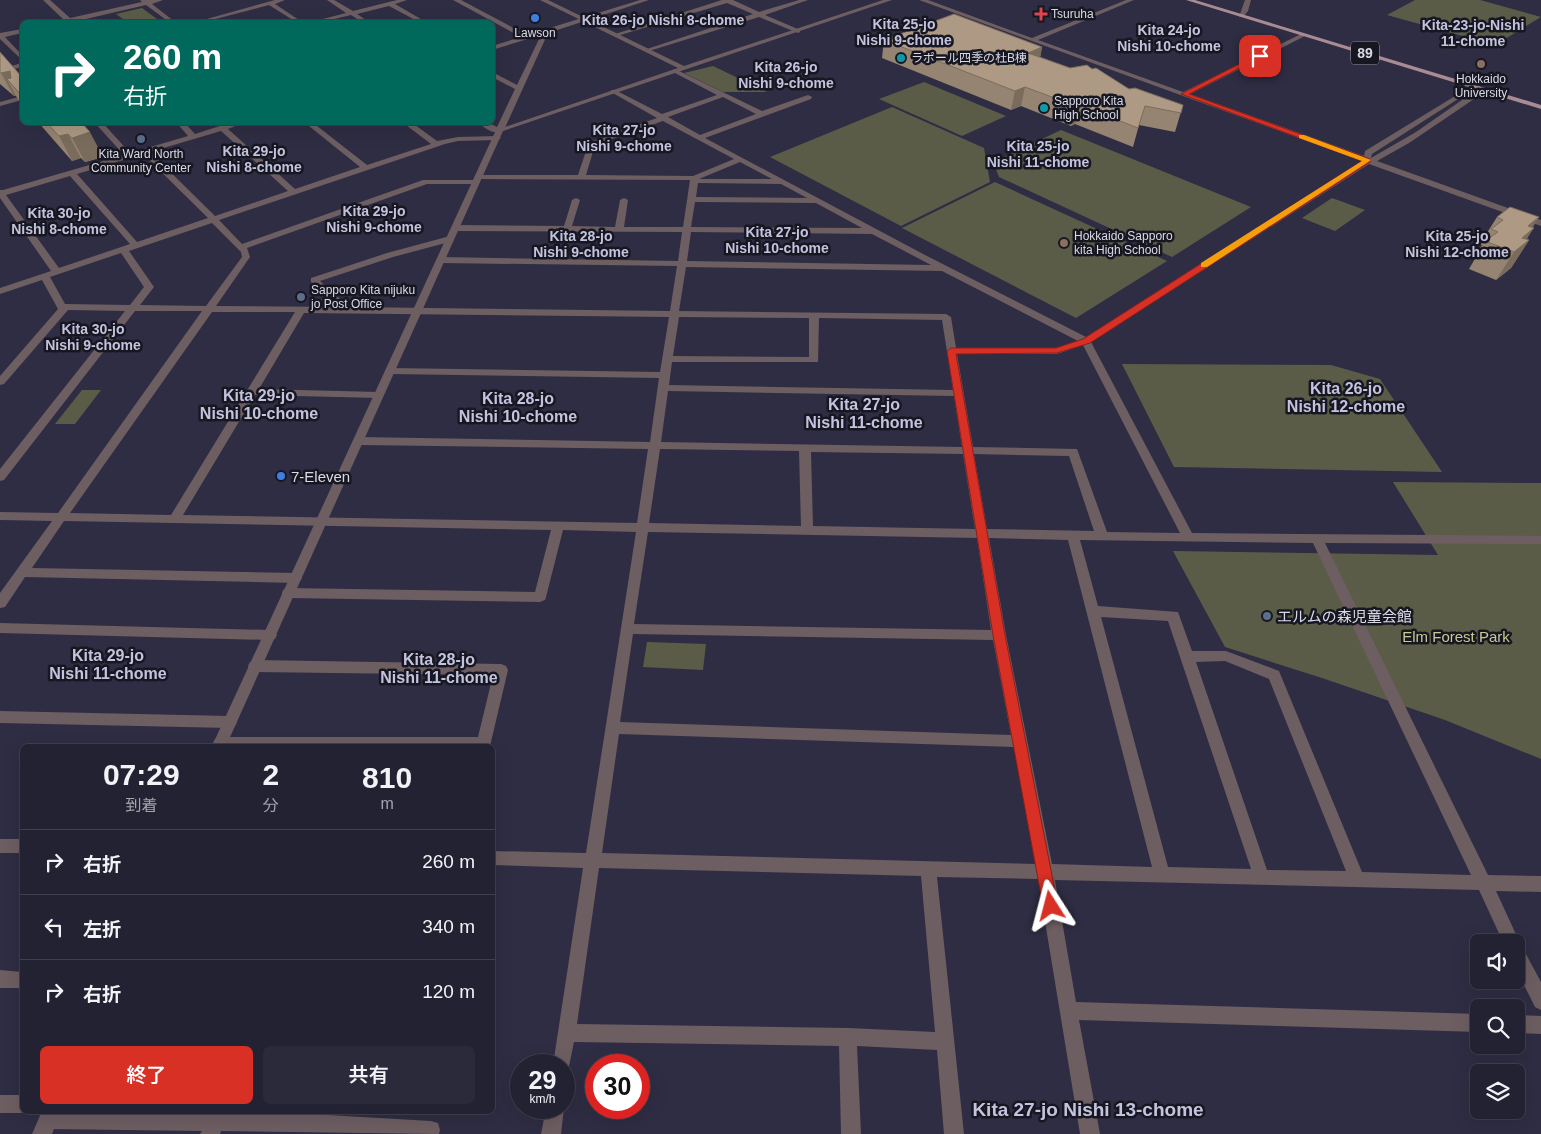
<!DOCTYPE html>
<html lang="ja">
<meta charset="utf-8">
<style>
body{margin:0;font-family:Helvetica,"Noto Sans JP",sans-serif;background:#2b2a3a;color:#f1f3f6;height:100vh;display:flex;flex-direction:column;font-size:19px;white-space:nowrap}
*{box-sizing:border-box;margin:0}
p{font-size:16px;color:#a3a4ac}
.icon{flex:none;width:28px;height:28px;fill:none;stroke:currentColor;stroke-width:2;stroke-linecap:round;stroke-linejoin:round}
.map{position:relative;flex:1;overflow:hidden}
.side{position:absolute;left:20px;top:744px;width:475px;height:370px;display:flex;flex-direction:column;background:#232232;border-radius:8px;box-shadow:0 5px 20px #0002,0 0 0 1px #403f4d}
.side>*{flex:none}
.banner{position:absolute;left:20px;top:20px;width:475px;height:105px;border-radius:8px;box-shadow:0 5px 20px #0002,0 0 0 1px #403f4d;background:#00695c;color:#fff;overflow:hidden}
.tools{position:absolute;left:1470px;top:934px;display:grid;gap:10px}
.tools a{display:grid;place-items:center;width:55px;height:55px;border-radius:8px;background:#232232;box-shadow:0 5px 20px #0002,0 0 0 1px #403f4d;font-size:25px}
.speed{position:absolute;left:510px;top:1054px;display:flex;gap:10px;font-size:25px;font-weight:700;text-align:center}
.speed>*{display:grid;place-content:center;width:65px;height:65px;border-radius:50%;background:#232232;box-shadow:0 5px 20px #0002,0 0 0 1px #403f4d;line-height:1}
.speed small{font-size:12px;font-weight:400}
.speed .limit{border:8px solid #d22;background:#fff;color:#111}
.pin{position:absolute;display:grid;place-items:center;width:42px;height:42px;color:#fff;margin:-21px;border-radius:10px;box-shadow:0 2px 8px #0006}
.me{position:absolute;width:55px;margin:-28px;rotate:351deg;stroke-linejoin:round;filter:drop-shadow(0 0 4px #0008)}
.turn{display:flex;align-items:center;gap:18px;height:105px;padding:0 20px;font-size:22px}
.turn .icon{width:65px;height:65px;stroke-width:2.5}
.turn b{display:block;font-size:35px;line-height:42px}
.eta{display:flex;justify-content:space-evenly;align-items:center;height:85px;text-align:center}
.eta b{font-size:30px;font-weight:600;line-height:35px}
.button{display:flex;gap:10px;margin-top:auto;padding:10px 20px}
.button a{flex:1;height:58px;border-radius:8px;background:#d93025;color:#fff;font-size:20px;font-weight:600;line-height:58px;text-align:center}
.button a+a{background:#2b2a3a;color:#f1f3f6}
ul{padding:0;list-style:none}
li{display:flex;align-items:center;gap:15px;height:65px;padding:0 20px;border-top:1px solid #403f4d}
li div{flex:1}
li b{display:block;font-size:19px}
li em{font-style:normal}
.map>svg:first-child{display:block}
</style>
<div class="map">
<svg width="1541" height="1134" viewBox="0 0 1541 1134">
<rect width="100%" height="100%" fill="#2f2d43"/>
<!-- green -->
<g fill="#5b5c48">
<path d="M1415,0H1480L1541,17L1495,45L1387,15Z"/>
<path d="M142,8L157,19C138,24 132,27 116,14Z"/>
<path d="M713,66L767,92H723L684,73Z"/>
<path d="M924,82L1006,116L962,136L879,99Z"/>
<path d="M892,107L984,148L990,182L901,226L770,157Z"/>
<path d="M1061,130L1251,207L1172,257L999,177L993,162Z"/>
<path d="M995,182L1167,261L1076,318L902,228Z"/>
<path d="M1332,198L1365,210L1335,231L1302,218Z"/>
<path d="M1122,364L1331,365L1380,379L1442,472L1174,467Z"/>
<path d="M82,390H101L75,424H55Z"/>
<path d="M1393,482L1541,483V759L1445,720L1322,678L1225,647L1173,551L1438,555Z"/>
<path d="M647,642L706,644L703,670L643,667Z"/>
</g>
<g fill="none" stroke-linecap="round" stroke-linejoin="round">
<!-- minor -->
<g fill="#6d5e62" fill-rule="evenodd">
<path d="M43,0H50L70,18L142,2L140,0H163L152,4L175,22H169L146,5L73,22H58L64,20Z"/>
<path d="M275,0H285L275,4L302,22H296L269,5L204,22H196Z"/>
<path d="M327,0H334L353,11L397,0H407L395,4L426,22H419L389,6L357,14L369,22H362L351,15L322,22H314L315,21L346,13Z"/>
<path d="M453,0H461L527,35L640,0H649L548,33L504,130C495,136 485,129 478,122H487L497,127L515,89L492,77V72L517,85L541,35L492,50V46L521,37Z"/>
<path d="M722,0H733L759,12L799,0H808L765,15L800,30V32L798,33L759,17L649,51L644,50L753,14L727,3L617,36L612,35Z"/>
<path d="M919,0H928L1032,38L1126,0H1134L1038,40L1183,92L1301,34H1305V36L1190,94L1364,156L1365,151L1465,90L1479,86L1482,88L1480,95L1409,143L1377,161L1541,220V226L1369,164L1091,342L1192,533L1541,536V544L1325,543L1488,875L1541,876V892L1496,891L1520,943L1541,982V1010L1535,1007L1516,969V942H1503L1479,890L1055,880L1076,1002L1479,1014V1032L1079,1020L1100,1134H1080L1038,879L937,877L964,1134H944L937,1050L857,1046L861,1134H841L839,1046L574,1042L568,1071L564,1073V1065H553L583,868L492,865V851L586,853L636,532L563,530L546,597L545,600L540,602L288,598L283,596L282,593L283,590L288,588L535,592L551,530L64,521L32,568L296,573L300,575L302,578L300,581L296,583L25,577L5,607L0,608V593L52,521L0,520V512L58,513L202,311H135L4,480L0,481V469L125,311L68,310L4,384L0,385V376L58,309L42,280L0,294V288L51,271L0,198V190H3L124,155L94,122H102L130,153L188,136L176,122H184L195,134L232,122H245L228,129L295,189L360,167L304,122H312L367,165L431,144L402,122H411L437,141L458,137L497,136L501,138L497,140L458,141L445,144L219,220L242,244L423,180H476L480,182L476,184H427L247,248L250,257L216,306L338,307L311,282V278L387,253L450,236L454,239L453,241L393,257L320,281L349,307L670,311L677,266L441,263L437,260L441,257L678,261L682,232L455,231L451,228L455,225L564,226L572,200L576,198L580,200L572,226L615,227L620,200L624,198L628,200L624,227H683L690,180L479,179L475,177L479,175H578L589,142L657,118L611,92V90H615L662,114L717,95L673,72V70L675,69L762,111L808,95L812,97L811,99L705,138L925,255L1086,337L1362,161ZM1475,91L1416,132L1371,158L1372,154L1469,92ZM723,97L756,114L700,135L668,117ZM663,121L734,159L693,176L586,175L595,145ZM221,131L288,191L215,216L150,152ZM143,154L208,218L137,242L77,174ZM740,162L772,179H699ZM70,176L130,244L59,268L6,195ZM698,183L781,184L807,198L696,197ZM695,202L816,203L862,228L691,227ZM212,223L241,252L242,257L206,306L140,305L154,287L129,251ZM691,232L872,234L931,265L687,261ZM121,253L144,287L130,305L65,304L50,277ZM686,267L942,271L1078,341L1056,348H956L951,317L946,314L679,311ZM212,312H295L171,515L70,513ZM304,313L669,317L660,372L390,368L385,371L390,374L659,378L650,442L360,437L354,441L360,445L648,449L637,523L183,515L255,395L379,398L384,395L379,392L259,389ZM679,317L809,318V357L673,356ZM819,318L942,320L953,390L669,385L672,362H818ZM1083,345L1180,533L1107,532L1077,449L973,447L957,354H1057ZM668,391L954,396L962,447L661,442ZM660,449L799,451L801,526L649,523ZM811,452L963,454L975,529L813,526ZM974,454L1069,456L1094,531L987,529ZM648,532L977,538L991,630L634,624ZM989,538L1068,540L1152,867L1052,864L1006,635ZM1080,540L1313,543L1471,875L1362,872L1279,671L1226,651H1192L1178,612L1098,606ZM1101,617L1168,621L1251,869L1168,867ZM633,634L993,640L1011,735L620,722ZM1225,661L1269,679L1346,871L1267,870L1196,662ZM619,734L1014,747L1036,864L602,853ZM599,868L921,876L935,1032L848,1028L577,1024Z"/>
<path d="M1245,0H1251L1248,11L1243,17H1239Z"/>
<path d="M22,29V33L5,37L22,55V60L0,39V33Z"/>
<path d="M22,63V67L0,73V69Z"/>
<path d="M22,96V100L0,106V102Z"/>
<path d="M0,623L270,630L275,631L277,635L275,639L270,640L0,633Z"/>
<path d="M255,660L501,664L506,666L508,670L490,746H214L213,743L215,739L220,737H478L493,675L255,672L250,670L248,666L250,662Z"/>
<path d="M0,711L230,716L235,718L237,722L235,726L230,728L0,723Z"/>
<rect x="0" y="839" width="22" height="14"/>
<path d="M0,970L22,972V988H0Z"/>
<path d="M1516,1015L1541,1016V1034L1516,1033Z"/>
<path d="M0,1095H22V1111H27L22,1113H0Z"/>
<path d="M564,1107V1108L561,1134H541L546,1108Z"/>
<path d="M46,1111L310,1114L431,1121L438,1123L440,1130L439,1134L221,1131L220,1134H200L202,1131L48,1129L41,1127L39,1120L41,1113Z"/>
</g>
<!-- tertiary -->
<g fill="#6d5e62" fill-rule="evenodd">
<path d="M540,0H548L684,66L883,0H892L503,131L226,746H212L496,130L678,68Z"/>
<path d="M42,1111H61L52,1134H32Z"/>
</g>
<!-- primary -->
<path fill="#a98b93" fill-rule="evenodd" d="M1186,0H1195L1541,105V109Z"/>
</g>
<!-- wall -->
<g fill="#968472">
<path d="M884,40L1042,47L1040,57L1129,89L1183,105L1175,132L1139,125L1133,147L1075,124L1071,126L1021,106L1011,110L882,58Z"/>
<path d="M0,52L22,96V106L16,96H14L0,84Z"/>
<path d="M38,122H81L103,157L85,162L81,158L72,161Z"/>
<path d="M1497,217L1532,228L1527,239L1529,240L1511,268L1496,280L1469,269L1476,257H1475L1482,245L1480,244Z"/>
</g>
<!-- shaded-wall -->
<g fill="#7a6c5c">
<path d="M1042,47L1039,65L1028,53Z"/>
<path d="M10,71L22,93L7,79L16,96H14L1,73Z"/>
<path d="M1025,87L1021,106L1011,110L1015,91Z"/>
<path d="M1079,105L1075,124L1071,126L1076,106Z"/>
<path d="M90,132L103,157L85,162L72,138Z"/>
<path d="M68,134L81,158L72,161L59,136Z"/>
<path d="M1539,217L1530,232L1534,228L1524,243L1529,240L1511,268L1496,280L1514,252L1528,226Z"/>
</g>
<!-- building -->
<g fill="#ae9a84" stroke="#7a6c5c">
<path d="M954,14L1042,47L1028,53L1070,68L1087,65L1092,69L1096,68L1129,89L1135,88L1183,105L1181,113L1145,106L1138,128L1079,105L1076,106L1025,87L1015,91L884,40Z"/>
<path d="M0,52L22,77V96L7,79L11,78L10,71L1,73L0,72Z"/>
<path d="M46,122H81L90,132L72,138L68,134L59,136Z"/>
<path d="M1510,207L1539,217L1528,226L1534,228L1522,238L1529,240L1514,252L1485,241L1498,232L1491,229L1503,220L1497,217Z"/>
</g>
<!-- route -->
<path fill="#d93025" stroke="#8d1f18" d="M1257,55L1263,56L1189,94L1370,159V162L1090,343L1057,353L956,354L1005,635L1058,906L1056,912L1051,914L1045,912L1043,906L993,635L947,351L951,348H1056L1083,339L1362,161L1181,94Z"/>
<!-- slow -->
<path fill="#f59e0b" d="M1299,135H1304L1371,160L1207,267H1201V263L1362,161L1299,138Z"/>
<!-- markers -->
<path fill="#e0444e" stroke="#171721" stroke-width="2" d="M1038.5 6.5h5v5h5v5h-5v5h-5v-5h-5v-5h5z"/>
<g fill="#3f7fe0" stroke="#171721" stroke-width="2">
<circle cx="535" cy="18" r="5"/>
<circle cx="281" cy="476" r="5"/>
</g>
<g fill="#0f9aa8" stroke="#171721" stroke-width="2">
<circle cx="901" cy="58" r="5"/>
<circle cx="1044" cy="108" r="5"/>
</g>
<g fill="#8d6e63" stroke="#171721" stroke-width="2">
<circle cx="1481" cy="64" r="5"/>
<circle cx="1064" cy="243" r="5"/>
</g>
<g fill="#5c6f8a" stroke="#171721" stroke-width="2">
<circle cx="141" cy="139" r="5"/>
<circle cx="301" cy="297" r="5"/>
<circle cx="1267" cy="616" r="5"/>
</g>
<g text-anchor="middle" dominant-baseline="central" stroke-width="5" stroke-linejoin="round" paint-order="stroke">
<!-- far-poi labels -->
<g font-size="12" fill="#dad9e7" stroke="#171721" text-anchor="start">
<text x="1051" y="14">Tsuruha</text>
<text x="535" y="33" text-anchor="middle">Lawson</text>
<text x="911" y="58">ラポール四季の杜B棟</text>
<text x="1481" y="79" text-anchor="middle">Hokkaido<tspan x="1481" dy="14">University</tspan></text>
<text x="1054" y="101">Sapporo Kita<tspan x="1054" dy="14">High School</tspan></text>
<text x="141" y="154" text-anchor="middle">Kita Ward North<tspan x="141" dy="14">Community Center</tspan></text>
<text x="1074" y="236">Hokkaido Sapporo<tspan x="1074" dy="14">kita High School</tspan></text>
<text x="311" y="290">Sapporo Kita nijuku<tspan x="311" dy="14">jo Post Office</tspan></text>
</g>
<!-- far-neighbourhood labels -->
<g font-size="14" font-weight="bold" fill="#c4c3df" stroke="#171721">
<text x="663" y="20">Kita 26-jo Nishi 8-chome</text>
<text x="904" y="24">Kita 25-jo<tspan x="904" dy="16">Nishi 9-chome</tspan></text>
<text x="1473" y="25">Kita-23-jo-Nishi<tspan x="1473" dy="16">11-chome</tspan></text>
<text x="1169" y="30">Kita 24-jo<tspan x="1169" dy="16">Nishi 10-chome</tspan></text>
<text x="786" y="67">Kita 26-jo<tspan x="786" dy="16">Nishi 9-chome</tspan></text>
<text x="624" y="130">Kita 27-jo<tspan x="624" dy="16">Nishi 9-chome</tspan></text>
<text x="1038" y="146">Kita 25-jo<tspan x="1038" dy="16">Nishi 11-chome</tspan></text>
<text x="254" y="151">Kita 29-jo<tspan x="254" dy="16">Nishi 8-chome</tspan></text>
<text x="374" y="211">Kita 29-jo<tspan x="374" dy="16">Nishi 9-chome</tspan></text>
<text x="59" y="213">Kita 30-jo<tspan x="59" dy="16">Nishi 8-chome</tspan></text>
<text x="777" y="232">Kita 27-jo<tspan x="777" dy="16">Nishi 10-chome</tspan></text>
<text x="581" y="236">Kita 28-jo<tspan x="581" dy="16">Nishi 9-chome</tspan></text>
<text x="1457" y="236">Kita 25-jo<tspan x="1457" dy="16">Nishi 12-chome</tspan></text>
<text x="93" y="329">Kita 30-jo<tspan x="93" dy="16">Nishi 9-chome</tspan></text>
</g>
<!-- shield labels -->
<rect fill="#171721" stroke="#a09fac" stroke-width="1" x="1351" y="41.5" width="28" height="23" rx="4"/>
<g font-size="14" font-weight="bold" fill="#dad9e7">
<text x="1365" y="53">89</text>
</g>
<!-- poi labels -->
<g font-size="15" fill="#dad9e7" stroke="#171721" text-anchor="start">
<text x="291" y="476">7-Eleven</text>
<text x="1277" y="616">エルムの森児童会館</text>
</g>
<!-- park labels -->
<g font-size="15" fill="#c7ca93" stroke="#171721">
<text x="1456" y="636">Elm Forest Park</text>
</g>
<!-- neighbourhood labels -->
<g font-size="16" font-weight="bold" fill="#c4c3df" stroke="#171721">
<text x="1346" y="388">Kita 26-jo<tspan x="1346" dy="18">Nishi 12-chome</tspan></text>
<text x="259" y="395">Kita 29-jo<tspan x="259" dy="18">Nishi 10-chome</tspan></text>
<text x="518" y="398">Kita 28-jo<tspan x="518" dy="18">Nishi 10-chome</tspan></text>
<text x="864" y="404">Kita 27-jo<tspan x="864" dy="18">Nishi 11-chome</tspan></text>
<text x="108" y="655">Kita 29-jo<tspan x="108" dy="18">Nishi 11-chome</tspan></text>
<text x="439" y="659">Kita 28-jo<tspan x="439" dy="18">Nishi 11-chome</tspan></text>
</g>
<!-- near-neighbourhood labels -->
<g font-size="19" font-weight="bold" fill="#c4c3df" stroke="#171721">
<text x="1088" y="1109">Kita 27-jo Nishi 13-chome</text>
</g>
</g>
</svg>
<div class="tools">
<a><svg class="icon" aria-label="sound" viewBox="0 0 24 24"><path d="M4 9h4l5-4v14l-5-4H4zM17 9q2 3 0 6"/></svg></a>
<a><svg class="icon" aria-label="search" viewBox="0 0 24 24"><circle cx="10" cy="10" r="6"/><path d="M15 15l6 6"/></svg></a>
<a><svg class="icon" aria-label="layers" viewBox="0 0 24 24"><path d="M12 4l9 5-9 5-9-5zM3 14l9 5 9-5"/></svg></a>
</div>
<div class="speed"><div>29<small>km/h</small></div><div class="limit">30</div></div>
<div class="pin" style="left:1260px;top:56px;background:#d93025"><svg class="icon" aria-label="arrive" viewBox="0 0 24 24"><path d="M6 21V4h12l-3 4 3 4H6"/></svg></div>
<svg class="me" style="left:1051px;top:906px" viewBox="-20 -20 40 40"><path d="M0-17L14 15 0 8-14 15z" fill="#d93025" stroke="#fff" stroke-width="4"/></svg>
<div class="banner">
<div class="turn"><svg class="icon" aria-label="right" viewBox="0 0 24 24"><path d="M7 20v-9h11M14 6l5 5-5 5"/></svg><div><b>260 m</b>右折</div></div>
</div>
<section class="side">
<div class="eta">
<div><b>07:29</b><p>到着</p></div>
<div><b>2</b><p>分</p></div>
<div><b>810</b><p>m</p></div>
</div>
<ul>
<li><svg class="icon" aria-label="right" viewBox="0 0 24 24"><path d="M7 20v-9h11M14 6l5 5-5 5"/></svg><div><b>右折</b></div><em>260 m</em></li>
<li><svg class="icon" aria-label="left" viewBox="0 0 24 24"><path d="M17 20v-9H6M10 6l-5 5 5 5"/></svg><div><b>左折</b></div><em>340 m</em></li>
<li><svg class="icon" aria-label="right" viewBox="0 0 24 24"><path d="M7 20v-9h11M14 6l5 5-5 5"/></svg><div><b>右折</b></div><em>120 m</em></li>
</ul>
<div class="button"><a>終了</a><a>共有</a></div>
</section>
</div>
